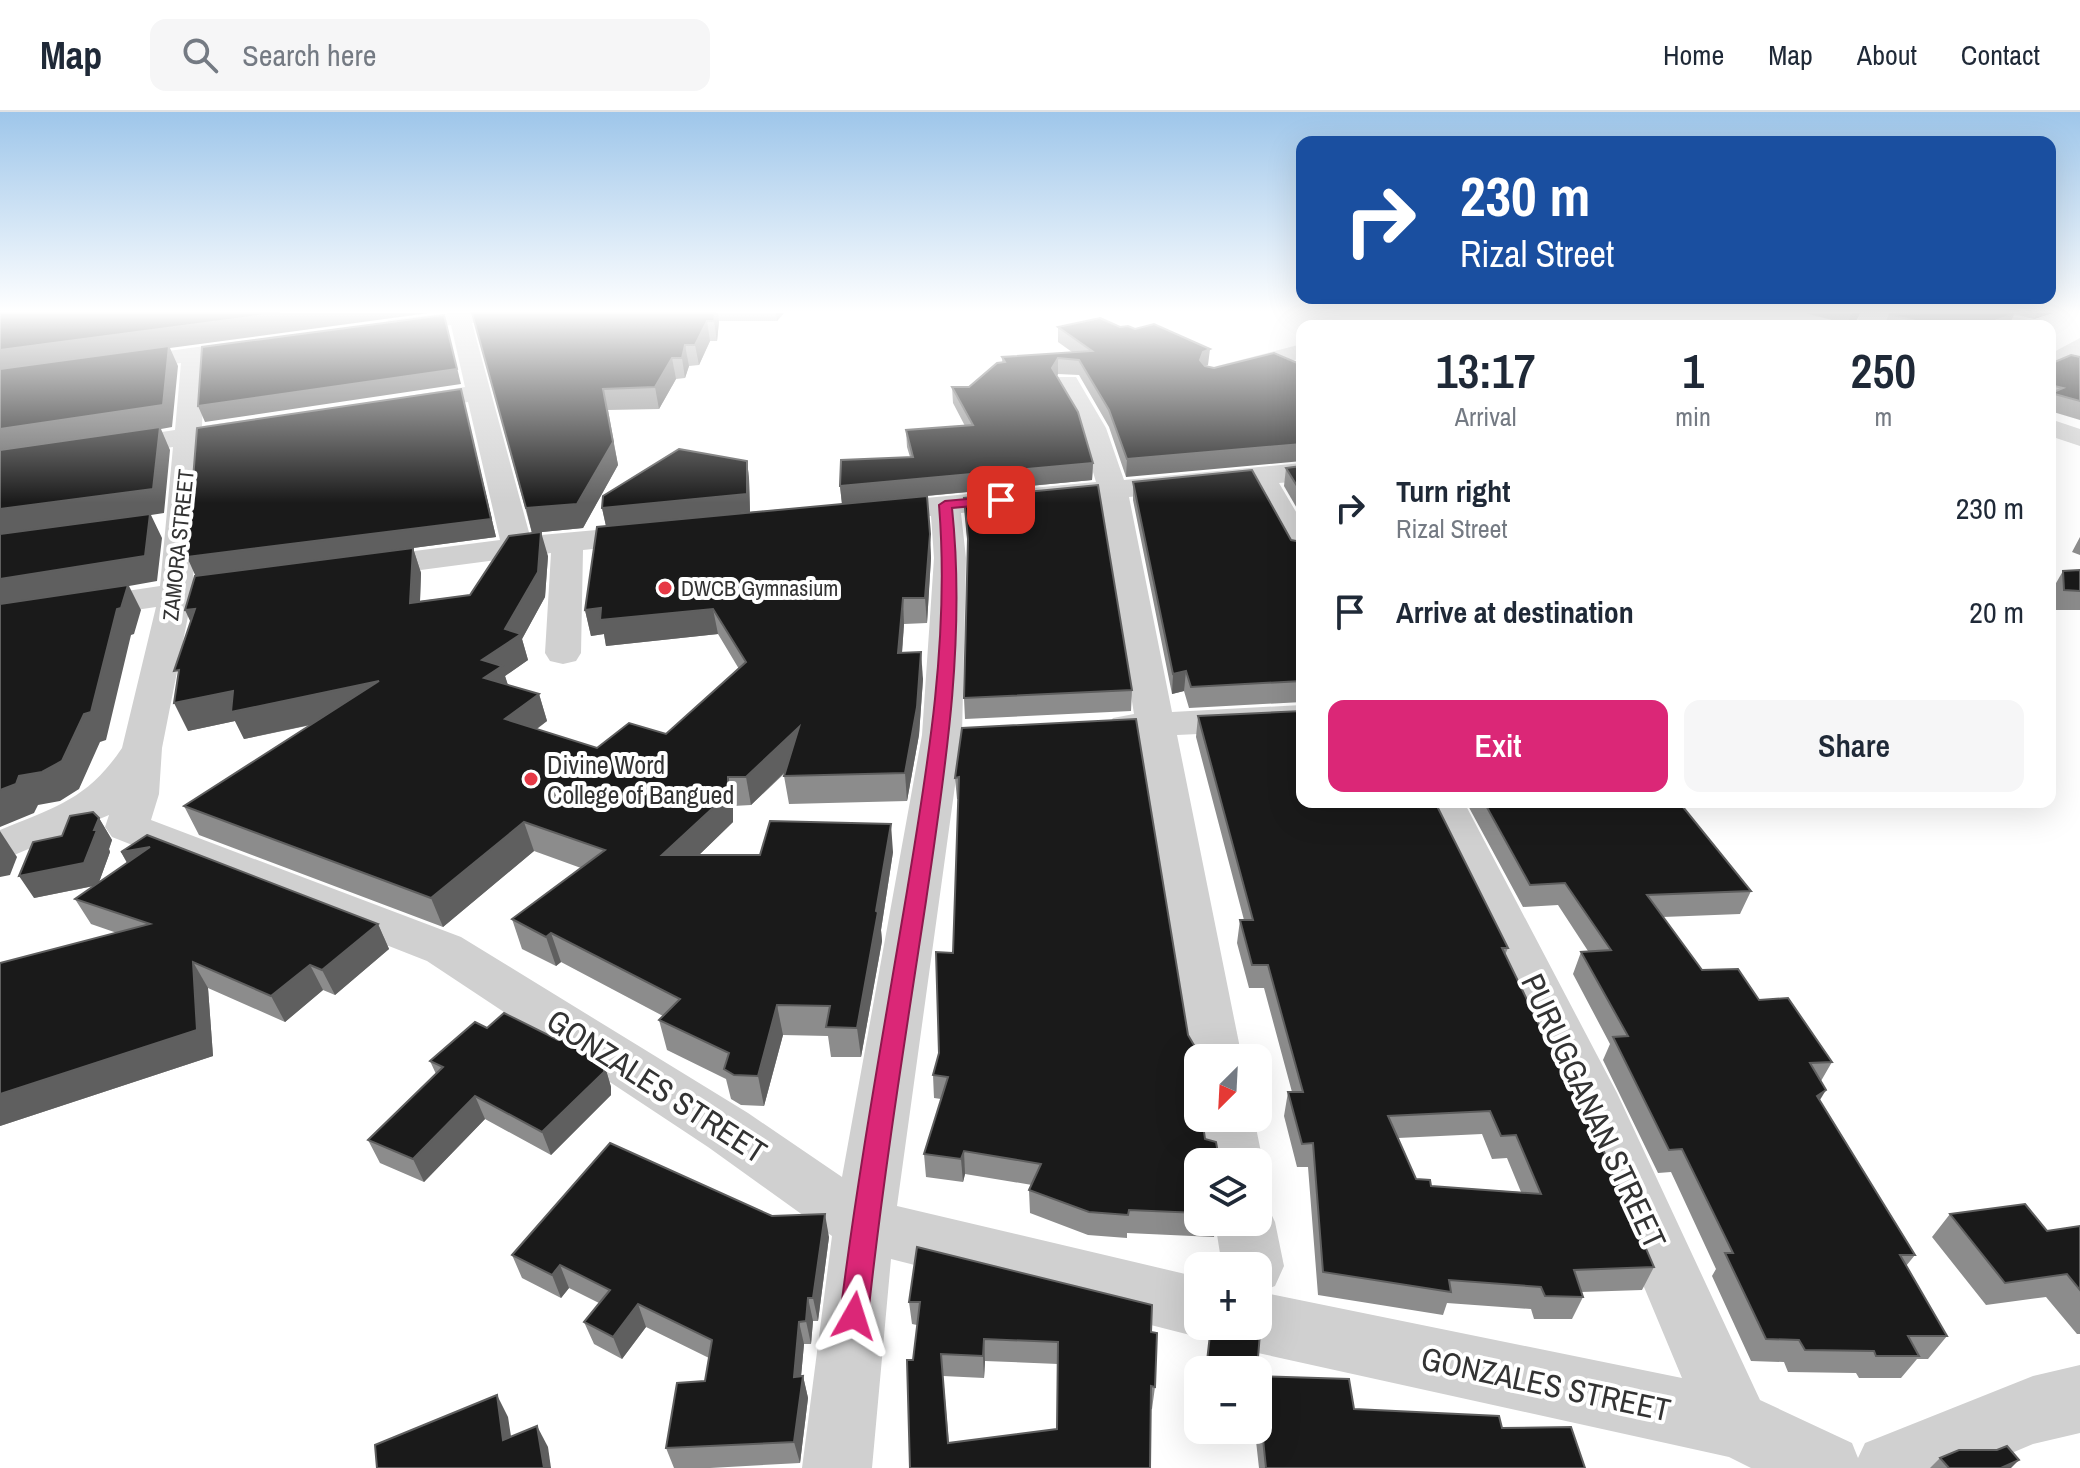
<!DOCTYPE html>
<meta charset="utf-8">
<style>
body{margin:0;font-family:"Archivo Narrow",sans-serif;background:#f6f6f7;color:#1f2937;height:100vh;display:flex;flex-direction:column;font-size:30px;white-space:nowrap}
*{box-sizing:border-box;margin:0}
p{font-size:26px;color:#747a83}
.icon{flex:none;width:44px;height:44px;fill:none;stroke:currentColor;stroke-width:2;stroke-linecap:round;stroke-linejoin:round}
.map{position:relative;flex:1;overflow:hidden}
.details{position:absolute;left:1296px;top:208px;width:760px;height:488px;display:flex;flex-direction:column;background:#fff;border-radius:16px;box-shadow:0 8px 32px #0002}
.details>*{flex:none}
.top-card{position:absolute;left:1296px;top:24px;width:760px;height:168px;border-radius:16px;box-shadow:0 8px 32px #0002;background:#1a4fa0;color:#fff;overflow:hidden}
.needle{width:52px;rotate:204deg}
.controls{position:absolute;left:1184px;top:932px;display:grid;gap:16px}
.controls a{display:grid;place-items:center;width:88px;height:88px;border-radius:16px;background:#fff;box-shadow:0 8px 32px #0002;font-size:40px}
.pin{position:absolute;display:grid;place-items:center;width:68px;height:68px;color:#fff;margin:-34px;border-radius:16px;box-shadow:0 4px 12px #0006}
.me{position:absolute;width:88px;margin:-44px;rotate:6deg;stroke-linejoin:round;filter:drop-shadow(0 0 6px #0008)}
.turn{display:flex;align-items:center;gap:28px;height:168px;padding:0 32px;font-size:36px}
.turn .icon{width:104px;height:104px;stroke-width:2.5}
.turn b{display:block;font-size:56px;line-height:68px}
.eta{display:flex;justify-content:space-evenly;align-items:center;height:136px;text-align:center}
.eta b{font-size:48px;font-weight:600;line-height:56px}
.cta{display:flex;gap:16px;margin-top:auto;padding:16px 32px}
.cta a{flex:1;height:92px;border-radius:16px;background:#db2777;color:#fff;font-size:32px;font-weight:600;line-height:92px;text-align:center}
.cta a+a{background:#f6f6f7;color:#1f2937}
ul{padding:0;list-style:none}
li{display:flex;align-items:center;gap:24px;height:104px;padding:0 32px}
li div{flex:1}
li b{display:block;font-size:30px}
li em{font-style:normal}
header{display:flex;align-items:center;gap:48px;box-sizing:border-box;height:112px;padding:0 40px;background:#fff;border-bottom:2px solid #e0e1e3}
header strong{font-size:38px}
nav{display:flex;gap:44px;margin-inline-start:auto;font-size:28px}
.search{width:560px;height:72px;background:#f6f6f7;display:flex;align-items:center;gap:20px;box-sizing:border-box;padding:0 28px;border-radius:16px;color:#747a83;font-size:30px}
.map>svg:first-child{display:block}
</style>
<header>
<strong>Map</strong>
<div class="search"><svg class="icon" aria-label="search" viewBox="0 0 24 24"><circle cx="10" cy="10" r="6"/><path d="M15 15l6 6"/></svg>Search here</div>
<nav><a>Home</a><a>Map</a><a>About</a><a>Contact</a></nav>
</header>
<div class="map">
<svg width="2080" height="1356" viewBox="0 0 2080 1356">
<rect width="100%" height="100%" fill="#fff"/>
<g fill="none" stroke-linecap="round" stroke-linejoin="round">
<!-- minor -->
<g fill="#d0d0d0" fill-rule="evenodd">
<path d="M448,201H506L503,206L472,211L530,424L652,413L663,415L668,422L663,429L652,431L583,438L581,541L576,549L563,552L550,549L545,541L551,441L360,466L348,463L344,456L348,449L360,446L500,428L468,290L408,300L399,297L395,292L399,287L408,284L465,275L451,213L389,222L378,215L389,208Z"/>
<path d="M1850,201C1870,200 1904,198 1918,214C1897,214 1865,217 1850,201Z"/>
<path d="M1962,201H1998L2032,209L2035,214H1998L1965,206Z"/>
<path d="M2080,226V247L2050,258V242Z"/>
<path d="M256,227L264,229L268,234L264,239L205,248L202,314L252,307L261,309L265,315L261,321L201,331L193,469L247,461L259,464L264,471L259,478L191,489L162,636L159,682L151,708L461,825L748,1001L842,1065L922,623L934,446L931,404L873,409L862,406L858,400L862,394L873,391L1096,370L1080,316L1055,270L1058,265H1076L1106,316L1124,368L1302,351V369L1279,371L1302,410V448L1291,445L1286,438L1252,373L1129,385L1172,600L1302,593V617L1177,623L1242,946H1198V961L1188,946L1138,625L1113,622L1107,614L1113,606L1134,602L1100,388L961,401L966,446L962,623L897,1094L1198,1165V1214H1222L1221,1216L1198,1225L891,1147L872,1356H802L832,1124L708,1035L427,849L112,725L105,715L109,703L0,749V718C55,695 87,688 122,636L156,495L0,518V498L160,474L173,335L0,360V344L175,318L181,251L0,276V262Z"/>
<path d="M1302,232V246L1226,266L1217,264L1214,259L1217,254Z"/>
<path d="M2050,307L2080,317V334L2050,324Z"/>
<path d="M1422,690H1464L1617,981L1760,1288L1852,1331L1858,1346L1865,1331L2033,1264L2080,1253V1321L2033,1332L1976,1356H1751L1729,1345L1258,1241L1235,1232L1227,1214H1258V1154H1222L1215,1110H1258V1088L1266,1091L1275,1110L1284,1154L1275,1174L1260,1180L1682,1266L1563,981Z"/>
<path d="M1198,1006H1254L1263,1050L1258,1060V1050H1205Z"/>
</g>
</g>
<!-- wall -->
<g fill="#8c8c8c" fill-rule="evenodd">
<path d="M472,201H784L777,209H719L717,229H710L699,253L689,254L685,266L676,267L659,297L608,298L618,353L583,416L532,421Z"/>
<path d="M1805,201H1860L1856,209L1847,212Z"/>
<path d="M1899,201H2005L2014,202L2009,214H1884L1889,202H1902Z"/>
<path d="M2009,201H2053L2034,207Z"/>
<path d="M1058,215H1120L1208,253L1205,254L1126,365L1109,315L1079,263L1058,262L1057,264L1093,351L1092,368L927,384L931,446L927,511L904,512L902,541L923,567L919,623L907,689L789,692L784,664L786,660L751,693L733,694V710L699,743L893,740L881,818L882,829L861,945H831L828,924L783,923L764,994L741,993L731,987L726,967L667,938L659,908L663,904L561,850L556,854L522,837L512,807L581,756L534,739L443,815L199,723L184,694L311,613L244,627L235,609L188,619L191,511L461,277L496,425L413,436L421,461L420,489L470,483L548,444L545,485L522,527L528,548L505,564L508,573L539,582L547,609L537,617L597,636L666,622L739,557L718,522L606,534L604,522L591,524L585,498L606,414L602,396L747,349L749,366L750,400L842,392L840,374L910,345L907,335L906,318L965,314L953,291L952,275H969L1002,251V245L1072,240L1058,230Z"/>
<path d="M2080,245V308L2050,299V252Z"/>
<path d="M1302,354V405L1284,374L1286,356Z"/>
<path d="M1133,370L1291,428L1302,430V590L1189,596L1184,579L1172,582L1133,388Z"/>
<path d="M964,386L1132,578L1131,599L965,607L964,586L968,437Z"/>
<path d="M2080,425V443L2072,440Z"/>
<path d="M2080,458V498H2053L2052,478L2063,459Z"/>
<path d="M1198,604L1508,836L1505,843L1654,1155L1642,1178L1581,1180L1583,1185L1572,1207H1534L1531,1197L1447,1191L1443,1203L1318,1183L1308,1055H1297L1284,1004L1288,980H1292L1264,876H1249L1237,831L1240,808H1244L1196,625ZM1482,1022L1492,1047L1507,1046L1521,1080L1431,1074L1416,1067L1398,1026Z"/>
<path d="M962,616L1198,1050V1110H1217L1214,1125L1127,1121V1126L1088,1123L1030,1101L1029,1078L1032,1073L965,1062L963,1070L926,1065L924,1042L941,987L934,986L933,963L939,941L953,841L958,687H957L955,666Z"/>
<path d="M1466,690H1679L1751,779L1740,802L1663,805L1702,858L1759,888L1832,950L1821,969L1819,989L1915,1143L1906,1154L1947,1224L1928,1247H1917L1901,1266H1859L1856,1261L1788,1260L1784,1250L1751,1249L1712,1164L1716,1157L1678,1075L1671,1060L1658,1061L1603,948L1610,932L1573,862L1581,840L1588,839L1558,793L1523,795Z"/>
<path d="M99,706L112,728L109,737L110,740L99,770L127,751L121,740L378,812L389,837L335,883L323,878L285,910L208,876L213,944L0,1014V851L117,821L91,812L75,787L94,774L34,786L62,724Z"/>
<path d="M487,916L604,951L611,975V983L551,1043L485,1007L424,1070L380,1051L368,1028L436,962L430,949Z"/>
<path d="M1950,1102L2047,1119L2080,1114V1222H2077L2046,1185L1986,1193L1932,1125Z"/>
<path d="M772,1104L829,1125L818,1209H813L811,1232H804L801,1264H803L808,1286L800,1351L710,1356H674L666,1336L705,1269L709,1246L646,1215L622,1247L594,1232L584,1210L599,1191L569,1176L561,1186L522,1166L512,1143Z"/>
<path d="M917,1135L1151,1220L1155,1275L1152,1297L910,1356L913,1248L917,1213L912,1212L909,1190ZM985,1249L1058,1252L1057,1317L949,1331L943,1264L984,1266Z"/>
<path d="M1258,1264L1354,1297L1502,1316L1585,1356H1259L1255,1320L1245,1318H1258Z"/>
<path d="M1940,1346L2011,1356H1930Z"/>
</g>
<!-- shaded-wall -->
<g fill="#5f5f5f">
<path d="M280,201H429L170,236L178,254L172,315L161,317L170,338L164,401L151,403L162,426L157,469L129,474L141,498L134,522L131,523L106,628L100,630L79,677L60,689L38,693L34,701L0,715V238Z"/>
<path d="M715,201H718L719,209L717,229L714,209Z"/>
<path d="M776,201H784L777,209Z"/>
<path d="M1852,201H1860L1856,209L1847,212Z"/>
<path d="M2037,201H2053L2034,207Z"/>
<path d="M2014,202L2009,214H1981Z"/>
<path d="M444,203L461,272L205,310L198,294Z"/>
<path d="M707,209L710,229L699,253L695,233Z"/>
<path d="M685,233L689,254L685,266L682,246Z"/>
<path d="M1210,237L1208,253L1201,255L1200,248L1203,240Z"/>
<path d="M672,246L676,267L659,297L655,275Z"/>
<path d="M1058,246V262L1052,271V256Z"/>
<path d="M461,277L496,425L413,436L421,461L419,516L196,465L187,445Z"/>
<path d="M603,277L618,353L583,416L532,421L526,396Z"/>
<path d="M1302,332V349L1126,365L1127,347Z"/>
<path d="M747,349L749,366L750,400L606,414L602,396Z"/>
<path d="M1093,351L1092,368L842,392L840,374Z"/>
<path d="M541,420L548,444L545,485L522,527L528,548L505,564L510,580L484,566L482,548L505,517Z"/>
<path d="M930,422L931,446L927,511L925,486Z"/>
<path d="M903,486L904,512L900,567L898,541Z"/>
<path d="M601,496L713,497L718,522L606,534L604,522L591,524L585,498Z"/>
<path d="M195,497L197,524L185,498Z"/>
<path d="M921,540L923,567L919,623L907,689L905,661Z"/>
<path d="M1186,559L1184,579L1172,582L1173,562Z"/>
<path d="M379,569L389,596L244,627L235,609L188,619L174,591L233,579Z"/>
<path d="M539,582L547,609L513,634L505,607Z"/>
<path d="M799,615L803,642L751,693L746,665Z"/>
<path d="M728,665L733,694V710L669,772L662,743Z"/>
<path d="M99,706L112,728L109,737L110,740L98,773L34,786L19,764L94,718Z"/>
<path d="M524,710L534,739L443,815L431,786Z"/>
<path d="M891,712L893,740L881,818L882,829L861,945L857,916Z"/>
<path d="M0,719L17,745L10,763L0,765Z"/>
<path d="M150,735L135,764L121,740Z"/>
<path d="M378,812L389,837L335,883L322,858Z"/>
<path d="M551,821L561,850L556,854L546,825Z"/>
<path d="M193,850L208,876L213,944L0,1014V982Z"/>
<path d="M310,853L323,878L285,910L271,884Z"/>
<path d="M777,893L783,923L764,994L758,964Z"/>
<path d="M604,951L611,975V983L551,1043L542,1020Z"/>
<path d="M1826,978L1812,1001L1817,984Z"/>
<path d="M475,984L485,1007L424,1070L413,1047Z"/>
<path d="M964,1039L965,1062L963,1070L961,1047Z"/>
<path d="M825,1102L829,1125L818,1209L813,1186Z"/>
<path d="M560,1153L569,1176L561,1186L552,1163Z"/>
<path d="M808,1186L813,1209L811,1232L806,1209Z"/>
<path d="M638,1192L646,1215L622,1247L613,1225Z"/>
<path d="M799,1210L804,1232L799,1287L794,1265Z"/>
<path d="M984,1227L985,1249L984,1266L983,1244Z"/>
<path d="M803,1264L808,1286L800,1351L794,1330Z"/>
<path d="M497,1283L508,1305L515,1350L503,1328Z"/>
<path d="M537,1314L548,1335L551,1356H544Z"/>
<path d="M2019,1348L2011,1356H2001Z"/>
</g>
<!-- building -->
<g fill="#1a1a1a" stroke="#5f5f5f" stroke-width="2" fill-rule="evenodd">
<path d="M0,201H280L0,238Z"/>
<path d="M472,201H715L714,209H707L695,233H685L682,246H672L655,275L603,277L613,330L577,392L526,396Z"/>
<path d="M1926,201H2005L2014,202L1981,214H1934L1889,202Z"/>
<path d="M444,203L457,257L198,294L202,235Z"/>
<path d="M1100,206L1120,215L1128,214L1135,217L1154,212L1210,237L1203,240L1200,248L1205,254L1214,256L1274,241L1302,253V332L1127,347L1109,298L1079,248L1058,246L1052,256L1078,300L1093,351L840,374L841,348L913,345L906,318L973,313L952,275H969L997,251L1005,250L1002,245L1092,239L1058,215Z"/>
<path d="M169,234L163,293L0,317V257Z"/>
<path d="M2071,243L2080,245V289L2051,281L2063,276L2050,273V252Z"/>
<path d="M461,277L491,407L187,445L197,316Z"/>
<path d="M160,315L153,377L0,397V338Z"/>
<path d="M679,337L747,349V382L602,396L603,384Z"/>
<path d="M1302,354V382L1286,356Z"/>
<path d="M1252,358L1291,428L1302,430V569L1191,575L1186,559L1173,562L1133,370Z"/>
<path d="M1098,373L1132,578L964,586L968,427L964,386Z"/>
<path d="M927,384L930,422L925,486H903L898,541L921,540L917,595L905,661L784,664L799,615L746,665H728V682L662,743H760L770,709L891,712L876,799L878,800L857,916L826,915L830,894L777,893L758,964L734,963L724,957L729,941L659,908L680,887L551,821L546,825L512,807L605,738L524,710L431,786L184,694L379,569L231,600L233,579L174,591L179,558L174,559L195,497L185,498L195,464L413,436L410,491L470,483L509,424L541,420L538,460L505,517L521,522L482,548L502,554L484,566L539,582L505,607L597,636L629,611L666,622L746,550L713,497L600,508L601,496L585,498L597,415Z"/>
<path d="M150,402L145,444L0,467V422Z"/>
<path d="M2080,458V479L2064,478L2063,459Z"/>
<path d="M128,473L121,496L117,497L91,600L84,602L62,649L42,660L19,664L16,672L0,678V492Z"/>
<path d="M1302,599V690H1435L1508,836H1502L1546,927H1553L1569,959L1654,1155L1574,1158L1583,1185L1545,1184L1541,1175L1449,1168L1451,1180L1323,1160L1313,1031L1302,1032L1288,980H1303L1268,853H1252L1240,808H1253L1198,604ZM1490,999L1501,1024L1516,1023L1541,1082L1431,1074L1430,1068L1416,1067L1388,1004Z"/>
<path d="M1136,607L1188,923L1198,940H1203V946H1198V1006H1202L1205,1027L1216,1030L1219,1047H1225V1050H1198V1101L1129,1098L1128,1103L1089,1100L1029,1078L1041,1052L964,1039L961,1047L924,1042L948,965L933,963L939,941L936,840L953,841L959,665L955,666L962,616Z"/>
<path d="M1484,690H1679L1751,779L1647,783L1702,858L1738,857L1759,888L1788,886L1832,950L1810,951L1826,978L1817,984L1915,1143H1900L1947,1224H1908L1919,1244H1876L1874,1239L1805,1238L1799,1228L1766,1227L1725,1141H1733L1682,1037L1669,1038L1613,925L1628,924L1581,840L1611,838L1565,771L1530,773Z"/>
<path d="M93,700L99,706L94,718H97L84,751L19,764L33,730L62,724L70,704Z"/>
<path d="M147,723L378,812L322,858L310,853L271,884L193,850L197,918L0,982V851L150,812L75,787L150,735L121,740Z"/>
<path d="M504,901L558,928L561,925L571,930L604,951V960L542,1020L475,984L413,1047L368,1028L443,955L430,949L475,910L487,916Z"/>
<path d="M610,1031L772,1104L825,1102L813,1186H808L806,1209L799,1210L794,1265L803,1264L794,1330L666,1336L677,1271L705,1269L712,1228L638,1192L613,1225L584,1210L610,1178L560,1153L552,1163L512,1143Z"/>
<path d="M2025,1092L2047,1119L2080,1114V1178L2067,1162L2005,1171L1950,1102Z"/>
<path d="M917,1135L1152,1193L1151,1220L1157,1221L1155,1275L1151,1274L1150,1356H910L907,1248H913L920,1190H909ZM984,1227L1058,1230L1057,1317L948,1331L941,1242L983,1244Z"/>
<path d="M1211,1214H1235L1260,1221L1257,1258H1206Z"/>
<path d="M1258,1264L1349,1267L1354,1297L1499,1304L1502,1316L1571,1315L1585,1356H1266L1260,1298H1258Z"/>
<path d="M497,1283L503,1328L537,1314L544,1356H377L375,1333Z"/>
<path d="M2007,1334L2019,1348L2001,1356H1949L1940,1346L1959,1338H1997Z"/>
</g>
<!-- sky -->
<linearGradient id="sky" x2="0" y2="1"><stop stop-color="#9ec6ea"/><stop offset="0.51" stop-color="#fff"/><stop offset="1" stop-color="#fff" stop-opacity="0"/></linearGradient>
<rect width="2080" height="391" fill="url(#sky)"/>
<!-- route -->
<path fill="#db2777" stroke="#8e194d" stroke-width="2" d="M1001,384L1007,388L1006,391L952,396C966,528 945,659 926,789C905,927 883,1065 868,1204L864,1214L854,1217L844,1214L840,1204C857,1066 882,928 905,791C927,659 950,527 939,393L945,389Z"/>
<!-- markers -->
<g fill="#e63946" stroke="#fff" stroke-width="3">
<circle cx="665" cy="476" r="8"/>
<circle cx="531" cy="667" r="8"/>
</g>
<g text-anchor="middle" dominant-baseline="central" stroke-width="8" stroke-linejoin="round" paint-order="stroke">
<!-- far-street labels -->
<g font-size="22" fill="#333" stroke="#fff">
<text transform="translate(178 433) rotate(-84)">ZAMORA STREET</text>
</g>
<!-- far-poi labels -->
<g font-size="22" fill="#333" stroke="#fff" text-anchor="start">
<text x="681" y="476">DWCB Gymnasium</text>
</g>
<!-- poi labels -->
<g font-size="26" fill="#333" stroke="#fff" text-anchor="start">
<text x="547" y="652">Divine Word<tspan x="547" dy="30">College of Bangued</tspan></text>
</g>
<!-- near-street labels -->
<g font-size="32" fill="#333" stroke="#fff">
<text transform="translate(657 974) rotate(33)">GONZALES STREET</text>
<text transform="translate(1594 999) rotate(65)">PURUGGANAN STREET</text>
<text transform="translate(1546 1272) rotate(12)">GONZALES STREET</text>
</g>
</g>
</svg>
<div class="controls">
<a><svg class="needle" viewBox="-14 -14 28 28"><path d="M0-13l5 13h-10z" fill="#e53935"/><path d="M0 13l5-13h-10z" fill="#747a83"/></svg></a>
<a><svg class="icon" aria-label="layers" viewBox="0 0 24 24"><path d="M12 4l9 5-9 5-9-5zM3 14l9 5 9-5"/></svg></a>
<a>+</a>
<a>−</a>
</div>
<div class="pin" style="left:1001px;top:388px;background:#d93025"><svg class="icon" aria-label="arrive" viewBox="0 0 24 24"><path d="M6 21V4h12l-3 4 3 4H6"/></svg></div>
<svg class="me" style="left:854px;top:1204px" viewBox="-20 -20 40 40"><path d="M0-17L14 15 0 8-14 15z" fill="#db2777" stroke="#fff" stroke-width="4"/></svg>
<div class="top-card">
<div class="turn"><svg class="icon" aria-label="right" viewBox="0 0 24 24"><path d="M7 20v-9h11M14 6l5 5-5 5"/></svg><div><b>230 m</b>Rizal Street</div></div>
</div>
<section class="details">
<div class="eta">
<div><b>13:17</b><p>Arrival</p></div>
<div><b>1</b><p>min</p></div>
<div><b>250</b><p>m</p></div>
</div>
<ul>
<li><svg class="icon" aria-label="right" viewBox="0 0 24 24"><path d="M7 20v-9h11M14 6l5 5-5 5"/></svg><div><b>Turn right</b><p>Rizal Street</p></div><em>230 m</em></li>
<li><svg class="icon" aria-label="arrive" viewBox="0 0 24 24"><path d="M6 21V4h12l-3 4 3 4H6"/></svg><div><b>Arrive at destination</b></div><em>20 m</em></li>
</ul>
<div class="cta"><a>Exit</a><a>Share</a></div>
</section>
</div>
